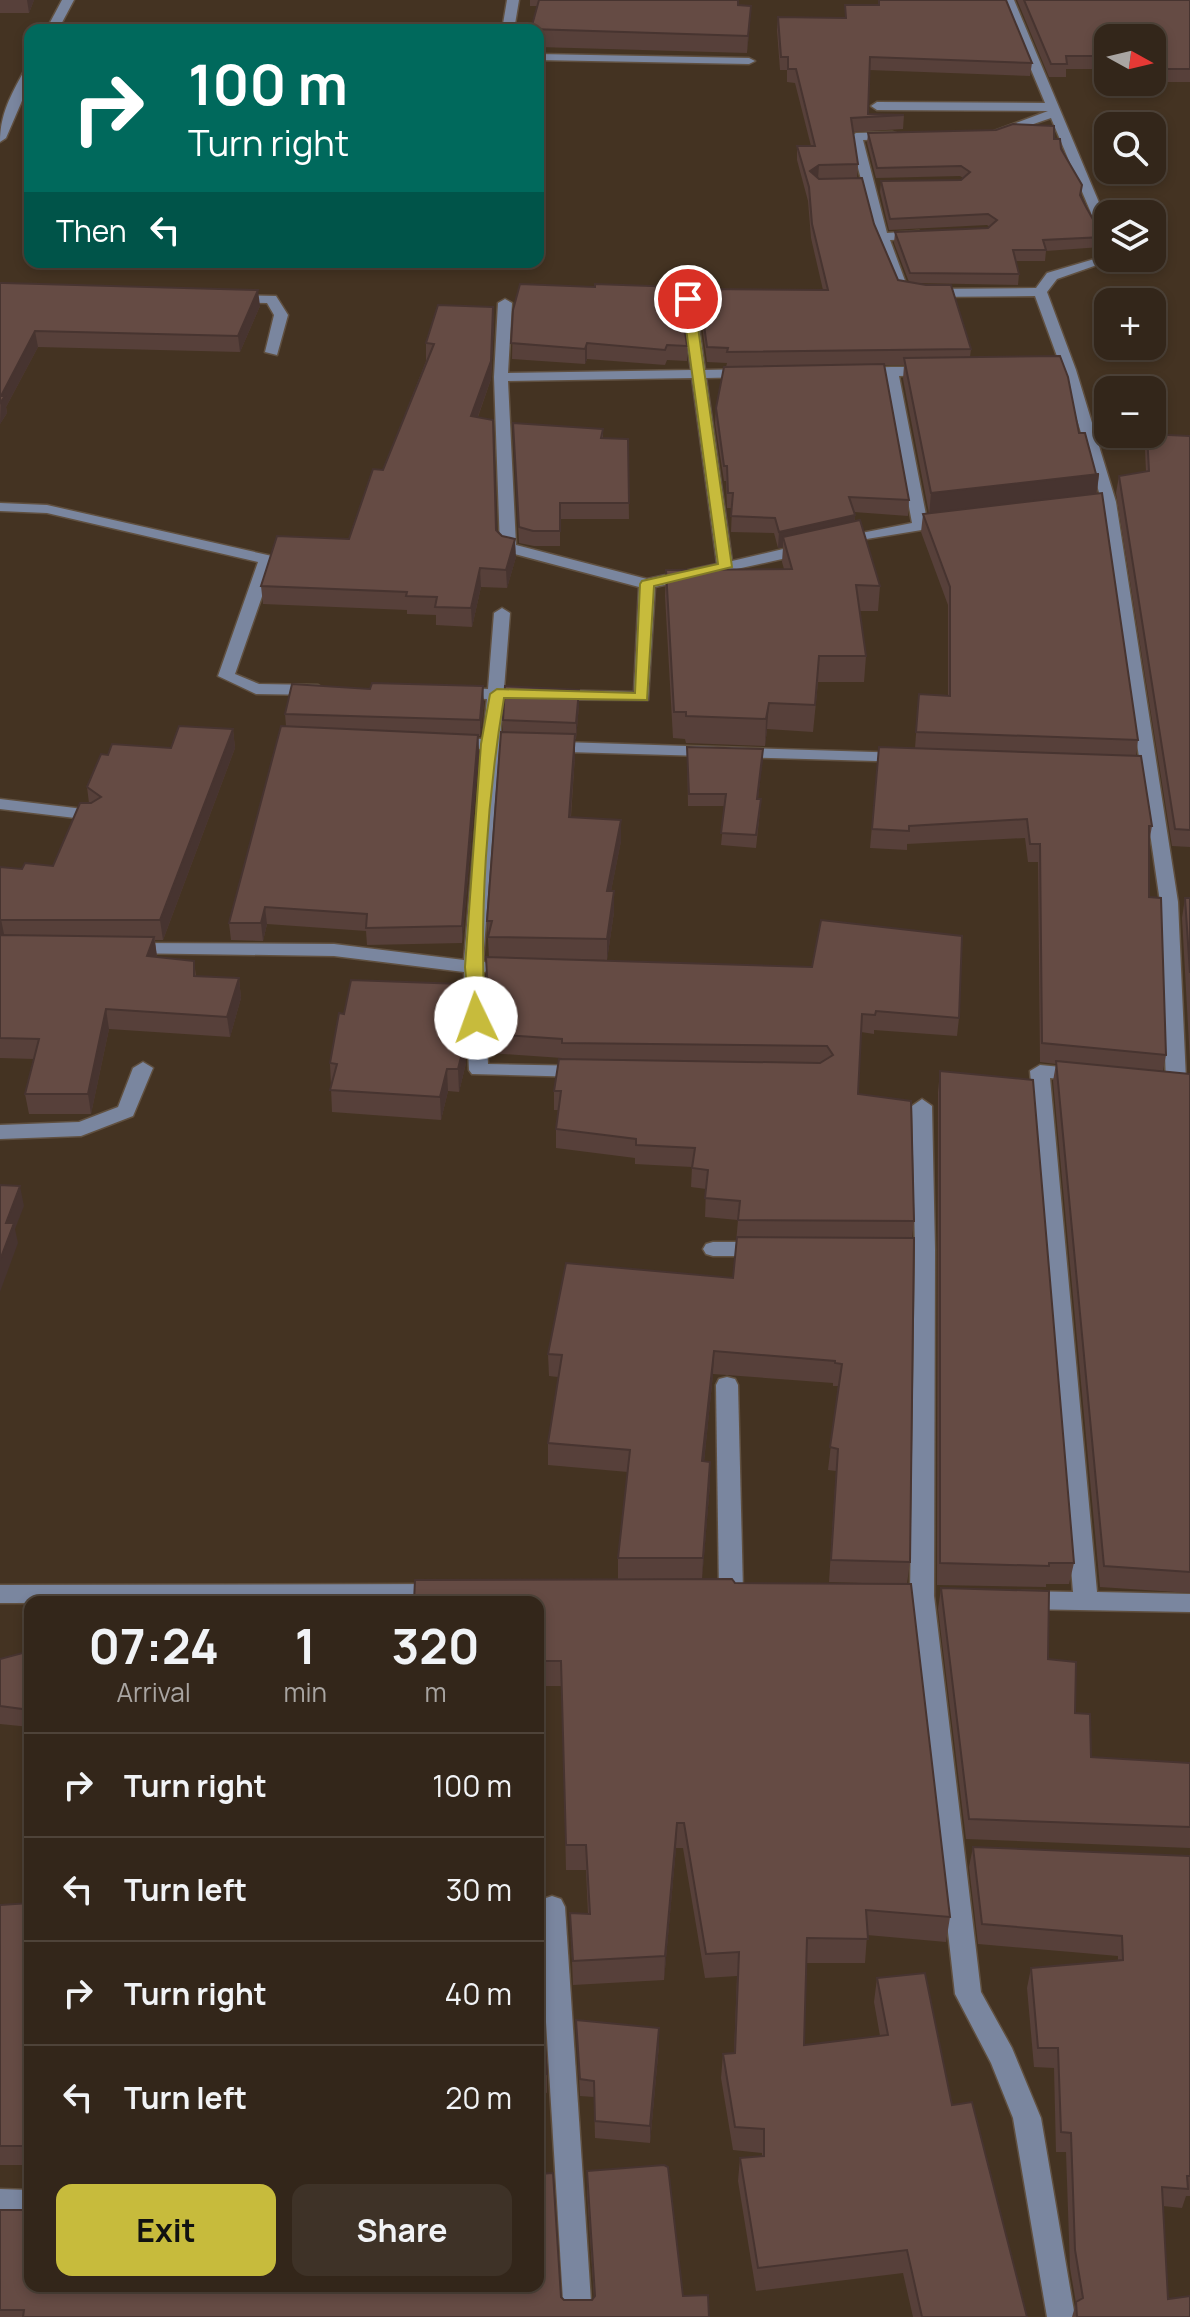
<!DOCTYPE html>
<meta charset="utf-8">
<style>
body{margin:0;font-family:Manrope,sans-serif;background:#3e3227;color:#f1f3f6;height:100vh;display:flex;flex-direction:column;font-size:30px;white-space:nowrap}
*{box-sizing:border-box;margin:0}
p{font-size:26px;color:#a9a5a2}
.icon{flex:none;width:44px;height:44px;fill:none;stroke:currentColor;stroke-width:2;stroke-linecap:round;stroke-linejoin:round}
.map{position:relative;flex:1;overflow:hidden}
.drawer{position:absolute;left:24px;top:1596px;width:520px;height:696px;display:flex;flex-direction:column;background:#33261a;border-radius:16px;box-shadow:0 4px 12px #0003,0 0 0 2px #4e4339}
.drawer>*{flex:none}
.banner{position:absolute;left:24px;top:24px;width:520px;height:244px;border-radius:16px;box-shadow:0 4px 12px #0003,0 0 0 2px #4e4339;background:#00695c;color:#fff;overflow:hidden}
.needle{width:52px;rotate:98deg}
.buttons{position:absolute;left:1094px;top:24px;display:grid;gap:16px}
.buttons a{display:grid;place-items:center;width:72px;height:72px;border-radius:16px;background:#33261a;box-shadow:0 4px 12px #0003,0 0 0 2px #4e4339;font-size:40px}
.pin{position:absolute;display:grid;place-items:center;width:68px;height:68px;color:#fff;margin:-34px;border:4px solid #fff;border-radius:50%;box-shadow:0 2px 8px #0007}
.me{position:absolute;width:88px;margin:-44px;rotate:357deg;stroke-linejoin:round;filter:drop-shadow(0 0 6px #0008)}
.turn{display:flex;align-items:center;gap:28px;height:168px;padding:0 32px;font-size:36px}
.turn .icon{width:104px;height:104px;stroke-width:2.5}
.turn b{display:block;font-size:56px;line-height:68px}
.then{display:flex;align-items:center;height:76px;padding:0 32px;background:#0003;gap:16px;font-size:30px}
.eta{display:flex;justify-content:space-evenly;align-items:center;height:136px;text-align:center}
.eta b{font-size:48px;font-weight:700;line-height:56px}
.primary-button{display:flex;gap:16px;margin-top:auto;padding:16px 32px}
.primary-button a{flex:1;height:92px;border-radius:16px;background:#c7bb3c;color:#111;font-size:32px;font-weight:700;line-height:92px;text-align:center}
.primary-button a+a{background:#3e3227;color:#f1f3f6}
ul{padding:0;list-style:none}
li{display:flex;align-items:center;gap:24px;height:104px;padding:0 32px;border-top:2px solid #4e4339}
li div{flex:1}
li b{display:block;font-size:30px}
li em{font-style:normal}
.map>svg:first-child{display:block}
</style>
<div class="map">
<svg width="1190" height="2317" viewBox="0 0 1190 2317">
<rect width="100%" height="100%" fill="#432"/>
<g fill="none" stroke-linecap="round" stroke-linejoin="round">
<defs>
<g id="minor">
<path d="M62,0H74L58,30H46Z"/>
<path d="M507,0H519L514,30H502Z"/>
<path d="M1002,0H1014L1108,224V243L1102,239L1051,118L995,137L989,133L1048,111L877,110L871,106L877,102L1045,103Z"/>
<path d="M538,54L749,58L755,61L749,64L538,60Z"/>
<path d="M30,68V82L6,138L0,142C0,114 11,95 24,71Z"/>
<path d="M892,132L896,133V139L863,140L887,233L919,231L925,235L919,239L890,240L907,286L925,289L1036,288L1047,273L1108,255V258H1117L1057,279L1047,292L1076,370L1116,502L1178,902L1186,1080L1190,1081V1093L1169,1089L1166,1084L1160,902L1102,502L1062,370L1035,296L925,297L897,292L876,237L850,137L856,133Z"/>
<path d="M227,295L276,296L288,315L277,355L265,352L274,315L267,303L232,302L227,301Z"/>
<path d="M688,295L695,299L705,370L749,369L756,373L749,377L706,378L732,561L809,543L817,548L809,553L655,587L648,700L503,699L500,740L905,753L913,758L911,762L499,750L483,961L493,967L483,973L488,1064L590,1066L593,1071L583,1077L472,1074L469,1070L464,972L334,956L123,953L120,949L129,943L334,944L464,960L482,749L453,748L445,743L453,738L483,739L487,699L458,698L450,693L458,688L488,689L494,613L502,608L510,613L504,689L634,692L639,587L503,551L500,548L494,377L498,303L505,299L512,303L508,373L691,370L681,299ZM692,378L717,564L647,579L516,545L508,381Z"/>
<path d="M891,367H929L936,371L929,375L899,376L927,520L946,516L954,521L946,526L836,544V538L912,523L885,376H857L850,372L857,368Z"/>
<path d="M0,503L47,505L272,556L275,559L235,674L259,684L318,685L326,690L318,695L256,694L218,676L258,562L47,513L0,511Z"/>
<path d="M0,799L92,810L101,815L92,820L0,809Z"/>
<path d="M143,1062L153,1068L133,1116L81,1136L0,1139V1125L79,1122L118,1107L133,1068Z"/>
<path d="M1040,1065L1082,1069L1092,1075L1082,1081L1050,1078L1097,1592L1190,1594V1612L1022,1609L1014,1607L1010,1600L1014,1593L1022,1591L1073,1592L1030,1071Z"/>
<path d="M922,1099L932,1106L935,1250L934,1596L981,1992L1012,2048L1041,2118L1075,2317H1047L1013,2118L991,2063L955,1994L910,1596L915,1250L912,1106Z"/>
<path d="M713,1242H761L768,1244L771,1249L768,1254L761,1256H713L706,1254L703,1249L706,1244Z"/>
<path d="M727,1377L735,1379L738,1385L743,1592L739,1599L731,1601L723,1599L719,1592L716,1385L719,1379Z"/>
<path d="M442,1584L450,1586L454,1593L450,1600L443,1602L0,1603V1585Z"/>
<path d="M552,1896L561,1899L565,1907L592,2317H564L539,1907L543,1899Z"/>
<path d="M0,2189L30,2190V2216L0,2215Z"/>
</g>
</defs>
<!-- minor casing -->
<use href="#minor" stroke="#605040" stroke-width="3"/>
<!-- minor -->
<use href="#minor" fill="#7a869f" fill-rule="evenodd"/>
</g>
<!-- wall -->
<g fill="#57403a" fill-rule="evenodd">
<path d="M0,0H34L29,13H0Z"/>
<path d="M530,0H738V5L750,23L747,53L538,47V30L531,29L537,6H530Z"/>
<path d="M879,0L1032,63L1030,76L869,70L868,114L904,115L903,129L853,132L858,164L857,178L874,224L898,280L909,282L894,243L895,232L988,228L990,227L987,225L889,230L880,192L881,181L961,180L963,178L960,176L876,178L867,143L868,133L1054,139L1061,149L1086,207L1103,237L1101,247L1046,251L1045,261H1016L1019,274L1018,285L915,283L971,349L970,357L1079,433L1096,474H1099L1097,493L1138,740L1136,756L1152,826L1149,843V897L1166,1055L1163,1071L1190,1074V1593L1100,1587L1053,1081L1056,1064L1040,1062L1038,862H1028L1025,838L907,844V850L870,848L879,747L915,748L919,694L948,695V605L921,532L923,514L929,513L903,379L904,365H884L909,500L908,516L854,512L855,521L880,586L878,611H860L866,656L864,682H818L813,732L767,729L765,746L686,743L685,739L673,738L665,596L666,570L784,569L782,562L783,547L778,548L774,533L731,532L732,508H727L726,481H724L715,423L716,408L727,363L707,362L699,303V289L823,290L811,238L808,201L797,160V146H811L795,83L787,82V70H780L777,30L778,17L845,18V5H879Z"/>
<path d="M1017,0H1190V82H1152V38H1108V69H1066V77H1049Z"/>
<path d="M0,283L260,306L240,352L38,347L6,407L7,413L0,424Z"/>
<path d="M493,307L494,324L491,379L478,417L496,530L516,557L507,588L481,587L472,627L436,625V615L407,614V610L263,604L261,586L349,539L383,470L426,361V343Z"/>
<path d="M513,310L687,346V361L667,360L665,365L587,359L585,364L512,359Z"/>
<path d="M513,423L603,429V438L628,439L629,519H560V546H534L519,543Z"/>
<path d="M1147,434L1190,436V847L1172,846L1116,493L1119,476L1146,472L1145,449Z"/>
<path d="M484,702L480,736H478L479,752L462,943L367,945L366,931L267,924L263,941L231,940L229,923L286,726L285,714Z"/>
<path d="M579,705L576,739H575V755L571,817L621,820V841L611,891H614V912L607,960L545,959L959,1018L957,1036L874,1030V1034L861,1032L858,1094L914,1221L912,1238L910,1562L907,1584L950,1917L946,1942L867,1935L865,1963H806L804,2045L880,2036L874,2002L877,1978L952,2105L1027,2317H913L903,2273L756,2291L738,2181L740,2158L762,2156V2153L733,2150L721,2078L723,2054L734,2053L737,1976L705,1978L683,1848H676L664,1980L573,1985L570,1913L588,1914L586,1870H566L562,1686H538V1602L618,1579V1558L628,1472L548,1465V1443L558,1377L549,1376L548,1354L733,1278L738,1220L705,1217L706,1189L691,1187L692,1167L635,1164V1158L556,1148V1129L558,1110H554V1091L562,1058L490,1053L486,957L489,958L487,921L503,732V720ZM713,1374L833,1383V1386H838L828,1470L836,1471L829,1582L896,1584L735,1583L702,1579L710,1484L704,1461Z"/>
<path d="M233,729L235,748L163,940H155L157,957L194,961L196,976L239,978L241,998L230,1037L109,1029L91,1114H29L25,1094L34,1059L0,1058V867L22,869L53,866L89,803L87,787L108,755L171,748Z"/>
<path d="M687,747L763,749L758,799L760,811L756,848L721,845L725,806H688Z"/>
<path d="M1185,898H1190V1061L1182,918Z"/>
<path d="M330,1063H466L459,1092L448,1091L441,1120L332,1112Z"/>
<path d="M940,1071L1074,1563L1069,1584H1046V1587L937,1585L938,1092Z"/>
<path d="M941,1588L1048,1659L1075,1713L1091,1757L1190,1763V1848L966,1839L938,1609Z"/>
<path d="M30,1651V1727L0,1724V1659Z"/>
<path d="M973,1847L1190,1856V2196H1186L1182,2208L1163,2206L1168,2299L1190,2317H1072L1076,2303L1070,2268L1066,2152H1056L1054,2068L1034,2067L1027,1988L1031,1968L1118,1960V1956L978,1944L969,1867Z"/>
<path d="M30,1903V2165H0V1905Z"/>
<path d="M538,1930L541,1987H538Z"/>
<path d="M538,2014L547,2074V2093L538,2092Z"/>
<path d="M576,2020L659,2045L650,2143L595,2138L594,2097L580,2096Z"/>
<path d="M587,2171L683,2296L709,2317H0V2210L30,2286L561,2297L564,2300H592L594,2298L587,2192Z"/>
</g>
<!-- shaded-wall -->
<g fill="#473430">
<path d="M27,0H34L29,13Z"/>
<path d="M751,6L750,23L747,53L748,36Z"/>
<path d="M819,165L818,179L810,171Z"/>
<path d="M258,290L260,306L240,352L238,336Z"/>
<path d="M493,307L494,324L491,379L472,433L471,416Z"/>
<path d="M35,331L38,347L6,407L7,413L0,424L1,396Z"/>
<path d="M587,343V359L585,364V349Z"/>
<path d="M1099,474L1096,496L929,516L931,493Z"/>
<path d="M855,515L854,531L783,537V547L778,548L779,532Z"/>
<path d="M515,539L516,557L507,588L506,570Z"/>
<path d="M480,568L481,587L472,627L471,608Z"/>
<path d="M483,686L484,702L480,736V720Z"/>
<path d="M579,690V705L576,739V723Z"/>
<path d="M769,703L767,729L765,746L766,719Z"/>
<path d="M233,729L235,748L163,940L160,920Z"/>
<path d="M575,734V755L569,837V817Z"/>
<path d="M478,735L479,752L462,943V926Z"/>
<path d="M763,749V761L756,811L757,799Z"/>
<path d="M621,820V841L607,912V891Z"/>
<path d="M614,891V912L607,960V939Z"/>
<path d="M265,907L267,924L263,941L261,923Z"/>
<path d="M1,919L5,939L0,942V920Z"/>
<path d="M154,937L157,957L147,956Z"/>
<path d="M239,978L241,998L230,1037L227,1017Z"/>
<path d="M106,1009L109,1029L91,1114L88,1094Z"/>
<path d="M465,1041L466,1063L459,1092L458,1069Z"/>
<path d="M447,1069L448,1091L441,1120L440,1097Z"/>
<path d="M20,1186L24,1206L15,1229L18,1243L0,1292V1260L6,1223Z"/>
<path d="M714,1351L713,1374L702,1484V1461Z"/>
<path d="M710,1462V1484L702,1580L703,1558Z"/>
<path d="M677,1823L676,1848L664,1980L665,1956Z"/>
<path d="M659,2028V2045L650,2143V2126Z"/>
</g>
<!-- building -->
<g fill="#654b44" stroke="#473430" stroke-width="2">
<path d="M539,0H738V5L751,6L748,36L531,29Z"/>
<path d="M879,0H1006L1032,63L870,57L868,114L904,115L851,118L858,164L819,165L810,171L819,179L862,178L874,224L898,280L926,285H951L971,349L727,352L728,348L707,347L699,289L828,290L812,224L809,187L797,146H815L796,69H788V57H781L778,17L846,18L845,5H879Z"/>
<path d="M1024,0H1190V69H1152V38H1108V56H1066L1067,64H1051Z"/>
<path d="M1013,124L1054,126V139H1060L1061,149L1082,185L1080,195L1086,207L1103,237L1043,240L1046,250H1013L1019,274L910,273L895,232L988,228L997,220L988,214L890,219L881,181L961,180L970,172L961,166L877,168L868,133L996,130Z"/>
<path d="M0,283H4L258,290L238,336L35,331L1,396H5L0,403Z"/>
<path d="M520,284L595,287V284L679,287L687,346L667,345L665,350L587,343L585,349L511,343L513,310Z"/>
<path d="M438,305L493,307L491,361L471,416L493,420L496,530L502,536L515,539L506,570L480,568L471,608L435,607L437,597L406,596L407,592L261,586L277,536L349,539L373,469L383,470L434,344L426,343Z"/>
<path d="M1060,356L1068,377L1079,433H1085L1096,474H1099L931,493L904,358Z"/>
<path d="M884,364L909,500L849,497L855,515L779,532L775,518L731,516L733,493H728L727,466H724L716,408L724,367Z"/>
<path d="M513,423L603,429L601,438L628,439L629,503H560V531H533L519,527Z"/>
<path d="M1147,434L1190,436V830L1175,829L1119,476L1149,471Z"/>
<path d="M1102,493L1138,740L916,732L919,694L950,696V587L923,514Z"/>
<path d="M860,520L880,586L856,585L866,656H819L815,705L769,703L766,719L686,716V712H674L666,570L792,569L783,537Z"/>
<path d="M372,683L483,686L480,720L285,714L292,684L370,689Z"/>
<path d="M505,686L579,690L576,723L503,720Z"/>
<path d="M179,726L233,729L160,920H0V867L22,869L25,863L53,866L80,803H91L101,797L87,787L101,754L108,755L112,744L171,748Z"/>
<path d="M281,726L478,735L462,926L366,928L367,914L265,907L261,923H229Z"/>
<path d="M501,732L575,734L569,817L621,820L607,891H614L607,939L488,937L492,921H487Z"/>
<path d="M687,747L763,749L757,799H761L756,835L721,833L726,794H689Z"/>
<path d="M879,747L1141,756L1152,826H1149V897L1161,898L1166,1055L1042,1043L1040,844H1030L1027,819L909,826V831L872,829Z"/>
<path d="M1185,898H1190V973Z"/>
<path d="M821,920L962,936L959,1018L876,1011L875,1015L862,1014L858,1094L911,1101L914,1221L738,1220L740,1201L705,1198L708,1170L692,1168L695,1148L636,1145V1139L556,1129L561,1091H554L559,1059L820,1063L833,1055L827,1046L562,1043V1039L490,1034L486,957L812,967Z"/>
<path d="M0,935L154,937L147,956L194,961V976L239,978L227,1017L106,1009L88,1094H25L39,1039L0,1038Z"/>
<path d="M351,980L462,984L465,1041L458,1069H447L440,1097L330,1090L337,1064L330,1063L339,1013L344,1014Z"/>
<path d="M1056,1061L1190,1074V1572L1104,1566Z"/>
<path d="M940,1071L1033,1080L1074,1563H1049V1566L940,1563Z"/>
<path d="M0,1185L20,1186L6,1223H14L0,1260Z"/>
<path d="M737,1237L914,1238L910,1562L831,1560L838,1449L830,1447L842,1364L835,1363V1361L714,1351L702,1461L710,1462L703,1558H618L630,1450L548,1443L562,1355L548,1354L566,1263L733,1278Z"/>
<path d="M732,1579L735,1583L911,1584L950,1917L866,1910L868,1939L807,1938L804,2045L888,2035L877,1978L925,1973L952,2105L972,2102L1027,2317H922L907,2250L758,2268L740,2158L764,2156V2129L735,2127L723,2054L735,2053L739,1952L706,1954L684,1823H677L665,1956L573,1961L570,1913L590,1914L586,1845H566L561,1661H538V1602H414L415,1580Z"/>
<path d="M941,1588L1049,1591L1048,1659L1076,1662L1075,1713L1090,1714L1091,1757L1190,1763V1827L969,1819Z"/>
<path d="M30,1651V1710L0,1706V1659Z"/>
<path d="M973,1847L1190,1856V2176H1187L1188,2189L1162,2187L1168,2299L1190,2296V2317H1077L1076,2302L1083,2298L1075,2250L1071,2133L1061,2132L1058,2048H1038L1031,1968L1123,1960L1122,1936L982,1924Z"/>
<path d="M30,1903V2146H0V1905Z"/>
<path d="M538,1930L540,1970H538Z"/>
<path d="M538,2014H543L547,2074L538,2073Z"/>
<path d="M576,2020L659,2028L650,2126L595,2121L594,2081L580,2079Z"/>
<path d="M664,2165L668,2167L683,2296L708,2295L709,2317H23L24,2310H0V2210H30V2286H538V2174L553,2173L561,2297L564,2300H592L595,2296L587,2171Z"/>
</g>
<!-- route -->
<path fill="#c7bb3c" stroke="#817a27" stroke-width="2" d="M688,295L694,299L732,567L654,586L647,700L504,698C487,799 479,916 485,1018L476,1024L470,1022L465,967L481,744L490,694L497,689L635,693L640,584L642,581L718,564L682,299Z"/>
</svg>
<div class="buttons">
<a><svg class="needle" viewBox="-14 -14 28 28"><path d="M0-13l5 13h-10z" fill="#e53935"/><path d="M0 13l5-13h-10z" fill="#a9a5a2"/></svg></a>
<a><svg class="icon" aria-label="search" viewBox="0 0 24 24"><circle cx="10" cy="10" r="6"/><path d="M15 15l6 6"/></svg></a>
<a><svg class="icon" aria-label="layers" viewBox="0 0 24 24"><path d="M12 4l9 5-9 5-9-5zM3 14l9 5 9-5"/></svg></a>
<a>+</a>
<a>−</a>
</div>
<div class="pin" style="left:688px;top:299px;background:#d93025"><svg class="icon" aria-label="arrive" viewBox="0 0 24 24"><path d="M6 21V4h12l-3 4 3 4H6"/></svg></div>
<svg class="me" style="left:476px;top:1018px" viewBox="-20 -20 40 40"><circle r="19" fill="#fff"/><path d="M0-13L10 11 0 6-10 11z" fill="#c7bb3c"/></svg>
<div class="banner">
<div class="turn"><svg class="icon" aria-label="right" viewBox="0 0 24 24"><path d="M7 20v-9h11M14 6l5 5-5 5"/></svg><div><b>100 m</b>Turn right</div></div>
<div class="then">Then<svg class="icon" aria-label="left" viewBox="0 0 24 24"><path d="M17 20v-9H6M10 6l-5 5 5 5"/></svg></div>
</div>
<section class="drawer">
<div class="eta">
<div><b>07:24</b><p>Arrival</p></div>
<div><b>1</b><p>min</p></div>
<div><b>320</b><p>m</p></div>
</div>
<ul>
<li><svg class="icon" aria-label="right" viewBox="0 0 24 24"><path d="M7 20v-9h11M14 6l5 5-5 5"/></svg><div><b>Turn right</b></div><em>100 m</em></li>
<li><svg class="icon" aria-label="left" viewBox="0 0 24 24"><path d="M17 20v-9H6M10 6l-5 5 5 5"/></svg><div><b>Turn left</b></div><em>30 m</em></li>
<li><svg class="icon" aria-label="right" viewBox="0 0 24 24"><path d="M7 20v-9h11M14 6l5 5-5 5"/></svg><div><b>Turn right</b></div><em>40 m</em></li>
<li><svg class="icon" aria-label="left" viewBox="0 0 24 24"><path d="M17 20v-9H6M10 6l-5 5 5 5"/></svg><div><b>Turn left</b></div><em>20 m</em></li>
</ul>
<div class="primary-button"><a>Exit</a><a>Share</a></div>
</section>
</div>
